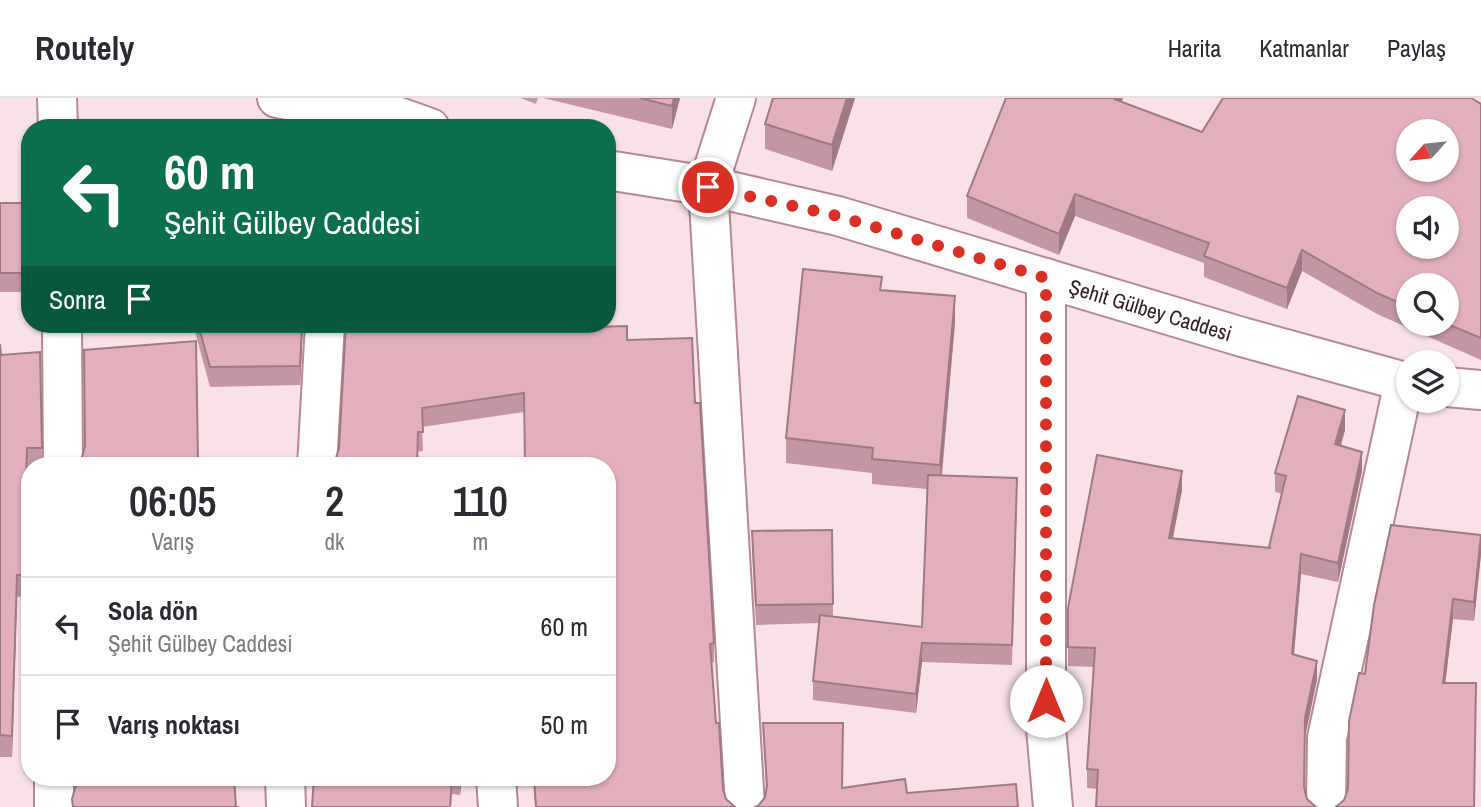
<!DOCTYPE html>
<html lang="tr">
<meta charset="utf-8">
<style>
body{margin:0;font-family:"Archivo Narrow",sans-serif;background:#f7f7f7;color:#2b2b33;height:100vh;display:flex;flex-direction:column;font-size:26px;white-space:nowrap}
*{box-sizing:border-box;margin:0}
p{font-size:23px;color:#7c7c81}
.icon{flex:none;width:38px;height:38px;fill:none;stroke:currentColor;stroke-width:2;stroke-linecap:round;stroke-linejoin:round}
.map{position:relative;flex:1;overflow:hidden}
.panel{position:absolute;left:21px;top:359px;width:595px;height:329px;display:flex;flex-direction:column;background:#fff;border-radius:28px;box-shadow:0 2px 5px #0004}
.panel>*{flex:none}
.hud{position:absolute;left:21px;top:21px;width:595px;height:214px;border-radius:28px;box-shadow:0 2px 5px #0004;background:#0b6e4f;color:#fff;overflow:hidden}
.needle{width:46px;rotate:243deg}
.buttons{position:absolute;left:1396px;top:21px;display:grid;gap:14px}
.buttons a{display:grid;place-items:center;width:63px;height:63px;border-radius:50%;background:#fff;box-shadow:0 2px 5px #0004;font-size:35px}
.pin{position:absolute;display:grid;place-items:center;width:60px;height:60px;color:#fff;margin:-30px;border:4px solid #fff;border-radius:50%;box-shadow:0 2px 7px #0007}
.me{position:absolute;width:77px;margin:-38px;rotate:0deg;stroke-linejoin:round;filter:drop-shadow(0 0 5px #0008)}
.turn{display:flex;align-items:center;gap:24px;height:147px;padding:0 28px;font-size:32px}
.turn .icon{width:91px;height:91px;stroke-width:2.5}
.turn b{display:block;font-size:49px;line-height:60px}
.then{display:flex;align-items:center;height:66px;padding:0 28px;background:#0003;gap:14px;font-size:26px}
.eta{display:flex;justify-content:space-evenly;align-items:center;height:119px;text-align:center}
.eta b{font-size:42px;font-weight:600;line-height:49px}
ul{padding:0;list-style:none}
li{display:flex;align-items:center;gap:21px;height:98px;padding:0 28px;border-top:2px solid #e1e1e2}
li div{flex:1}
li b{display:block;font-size:26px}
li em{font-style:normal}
header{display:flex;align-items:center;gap:42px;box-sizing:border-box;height:98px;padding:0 35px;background:#fff;border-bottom:2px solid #e1e1e2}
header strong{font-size:33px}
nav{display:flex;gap:38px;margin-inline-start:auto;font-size:24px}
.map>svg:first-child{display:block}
</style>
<header>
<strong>Routely</strong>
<nav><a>Harita</a><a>Katmanlar</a><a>Paylaş</a></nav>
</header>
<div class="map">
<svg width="1481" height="709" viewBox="0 0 1481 709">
<rect width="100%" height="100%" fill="#f8e2e8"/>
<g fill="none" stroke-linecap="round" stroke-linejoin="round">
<defs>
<g id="street">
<path d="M57,0L58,30"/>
<path d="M277,0L336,12L396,18L430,30"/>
<path d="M736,0L708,88L745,709"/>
<path id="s1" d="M607,72L708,88L838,118L1242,239L1409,285"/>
<path d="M1046,180V630L1053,709"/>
<path d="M62,226L63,368"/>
<path d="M1447,289L1481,292"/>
<path d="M317,368L325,226"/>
<path d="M54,679V709"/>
<path d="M285,679L286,709"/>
<path d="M496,679L498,709"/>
<path d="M1326,709L1327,640L1404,284"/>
</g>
</defs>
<!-- street casing -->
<use href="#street" stroke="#b88694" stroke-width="42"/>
<!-- street -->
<use href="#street" stroke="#fff" stroke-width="38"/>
</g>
<!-- wall -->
<g fill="#c396a3" fill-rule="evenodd">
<path d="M521,0H538L536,6Z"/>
<path d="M543,0H680L672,31Z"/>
<path d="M855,0L832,73L765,51V26Z"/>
<path d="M1123,0L1121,4L1202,34L1481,6V262L1377,216L1302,173L1287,211L1204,179V165L1075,118L1059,157L967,120V98ZM1409,187L1447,226H1409Z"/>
<rect x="0" y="105" width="30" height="89"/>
<path d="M882,192L955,224L942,378L1017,399L1012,567L922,564L916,615L813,602V583L819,525L756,527L752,452V433L832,432L833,518L922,529L927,391L872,386V375L786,365V340Z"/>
<path d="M193,226H303L300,287L210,289Z"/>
<path d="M594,229L627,242L695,305L714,545V564L712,565L716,625L723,691L726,701L735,709H535L533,679H607L524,314L422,329L423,353L336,360L339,350Z"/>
<path d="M0,246L1,257L40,254L42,368H30V372H27L23,498L17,499L12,659H0Z"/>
<path d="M1345,332L1341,348L1362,373L1338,484L1301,476L1294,557L1317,582L1097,691L1087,690V671L1094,569L1068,568V510L1182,392L1173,440L1269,450L1282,396L1275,394V375Z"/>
<path d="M1481,456L1474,523L1453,521L1445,585L1475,709L1337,708L1344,702L1348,691L1365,576Z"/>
<path d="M763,625L843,690L907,695L758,708L765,699L766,693Z"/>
<path d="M314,679H462L460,697L452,696L451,709H312Z"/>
</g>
<!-- shaded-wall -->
<g fill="#9f7a84">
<path d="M674,0H680L672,31V8Z"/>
<path d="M847,0H855L832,73V47Z"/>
<path d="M1114,0H1123L1114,23Z"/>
<path d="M1075,96V118L1059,157V136Z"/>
<path d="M1302,152V173L1287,211V190Z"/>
<path d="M955,198V224L940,392V367Z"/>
<path d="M302,226H303L300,287V268Z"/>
<path d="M1345,312V332L1335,365V346Z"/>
<path d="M27,350V372L23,498V477Z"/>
<path d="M1362,354V373L1338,484V465Z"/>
<path d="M1182,373V392L1169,459V440Z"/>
<path d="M1481,437V456L1474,523V504Z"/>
<path d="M1301,456V476L1292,576V556Z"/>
<path d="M17,477V499L12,659V638Z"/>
<path d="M1453,501V521L1443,604V585Z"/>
<path d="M922,545V564L916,615V596Z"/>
<path d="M1317,563V582L1305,639V620Z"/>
<path d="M460,679H462L460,697Z"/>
</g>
<!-- building -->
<g fill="#e3afbd" stroke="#9f7a84" stroke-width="2" fill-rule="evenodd">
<path d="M640,0H674L672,8Z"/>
<path d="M773,0H847L832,47L765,26Z"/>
<path d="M1006,0H1114V1L1202,34L1223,0H1471L1481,6V240L1447,226V187H1409V209L1377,195L1302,152L1287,190L1204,158L1209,145L1075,96L1059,136L967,98ZM1409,33H1447V72H1409ZM1409,110H1447V149H1409Z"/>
<rect x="0" y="105" width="30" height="70"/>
<path d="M803,171L882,179L880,192L955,198L940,367L872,361L873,350L786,340Z"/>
<path d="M198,226H302L300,268L210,269Z"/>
<path d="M346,226H592V229L627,228V242L692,240L695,305H700L714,545L710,546L716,625H719L723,691L726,701L735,709H536L534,679H607V368H525L524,295L422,310L423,334H418L417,368H330L331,365L336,360L339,350Z"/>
<path d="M196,243L198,362H231V368H71L82,359L85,348L84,252Z"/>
<path d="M0,246L1,257L40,254L42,350H27L23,477H17L12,638L0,637Z"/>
<path d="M1298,298L1345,312L1335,346L1362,354L1338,465L1301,456L1292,556L1317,563L1305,620L1304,689L1307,701L1316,709H1096L1098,672L1087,671L1095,550L1068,549V510L1097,357L1182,373L1169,440L1271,450L1269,449L1286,378L1275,375Z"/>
<path d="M928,377L1017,380L1012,547L922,545L916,596L813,583L820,517L922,529Z"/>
<path d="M1391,427L1481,437L1474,504L1453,501L1443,585H1476L1474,709H1335L1337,708L1344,702L1348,691L1349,623L1359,575L1365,576L1374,507Z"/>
<path d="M832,432L833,506L756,507L752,433Z"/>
<path d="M763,625H843L842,690L905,681L907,695L1016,686L1018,709H754L758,708L765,699L767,688Z"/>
<path d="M100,679H234L236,709H239H73L72,701L76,687L101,683Z"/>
<path d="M314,679H452L450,709H312Z"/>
</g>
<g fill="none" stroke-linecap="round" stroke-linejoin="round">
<!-- route -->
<path stroke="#d93025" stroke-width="12" stroke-dasharray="0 21.6" d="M708,89L838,118L1046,180V603"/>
</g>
<g text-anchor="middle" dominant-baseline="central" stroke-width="7" stroke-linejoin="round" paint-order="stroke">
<!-- street labels -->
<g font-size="21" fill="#342126" stroke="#f8e2e8">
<text stroke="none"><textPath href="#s1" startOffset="562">Şehit Gülbey Caddesi</textPath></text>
</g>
</g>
</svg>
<div class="buttons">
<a><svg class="needle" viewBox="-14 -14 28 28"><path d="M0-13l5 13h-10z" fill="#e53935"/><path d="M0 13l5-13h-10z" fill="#7c7c81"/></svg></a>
<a><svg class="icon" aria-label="sound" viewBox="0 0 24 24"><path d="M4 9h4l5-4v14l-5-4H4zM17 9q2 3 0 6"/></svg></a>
<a><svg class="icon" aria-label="search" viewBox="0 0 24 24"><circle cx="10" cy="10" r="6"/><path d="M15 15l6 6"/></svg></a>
<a><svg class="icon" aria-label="layers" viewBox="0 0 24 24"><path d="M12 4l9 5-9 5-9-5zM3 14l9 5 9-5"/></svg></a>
</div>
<div class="pin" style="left:708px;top:89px;background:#d93025"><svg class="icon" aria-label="arrive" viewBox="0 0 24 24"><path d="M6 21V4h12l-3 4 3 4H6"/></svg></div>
<svg class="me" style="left:1046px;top:603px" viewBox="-20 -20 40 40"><circle r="19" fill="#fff"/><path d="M0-13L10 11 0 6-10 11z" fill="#d93025"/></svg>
<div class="hud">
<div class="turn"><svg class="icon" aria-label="left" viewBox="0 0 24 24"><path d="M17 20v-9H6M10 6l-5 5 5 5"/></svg><div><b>60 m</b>Şehit Gülbey Caddesi</div></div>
<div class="then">Sonra<svg class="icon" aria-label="arrive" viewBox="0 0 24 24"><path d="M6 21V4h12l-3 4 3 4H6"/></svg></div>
</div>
<section class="panel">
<div class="eta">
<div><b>06:05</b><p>Varış</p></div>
<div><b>2</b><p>dk</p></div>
<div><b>110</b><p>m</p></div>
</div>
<ul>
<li><svg class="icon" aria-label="left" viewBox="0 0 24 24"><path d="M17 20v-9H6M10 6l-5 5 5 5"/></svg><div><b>Sola dön</b><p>Şehit Gülbey Caddesi</p></div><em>60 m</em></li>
<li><svg class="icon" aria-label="arrive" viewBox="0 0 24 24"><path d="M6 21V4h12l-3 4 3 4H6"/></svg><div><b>Varış noktası</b></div><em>50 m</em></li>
</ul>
</section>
</div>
